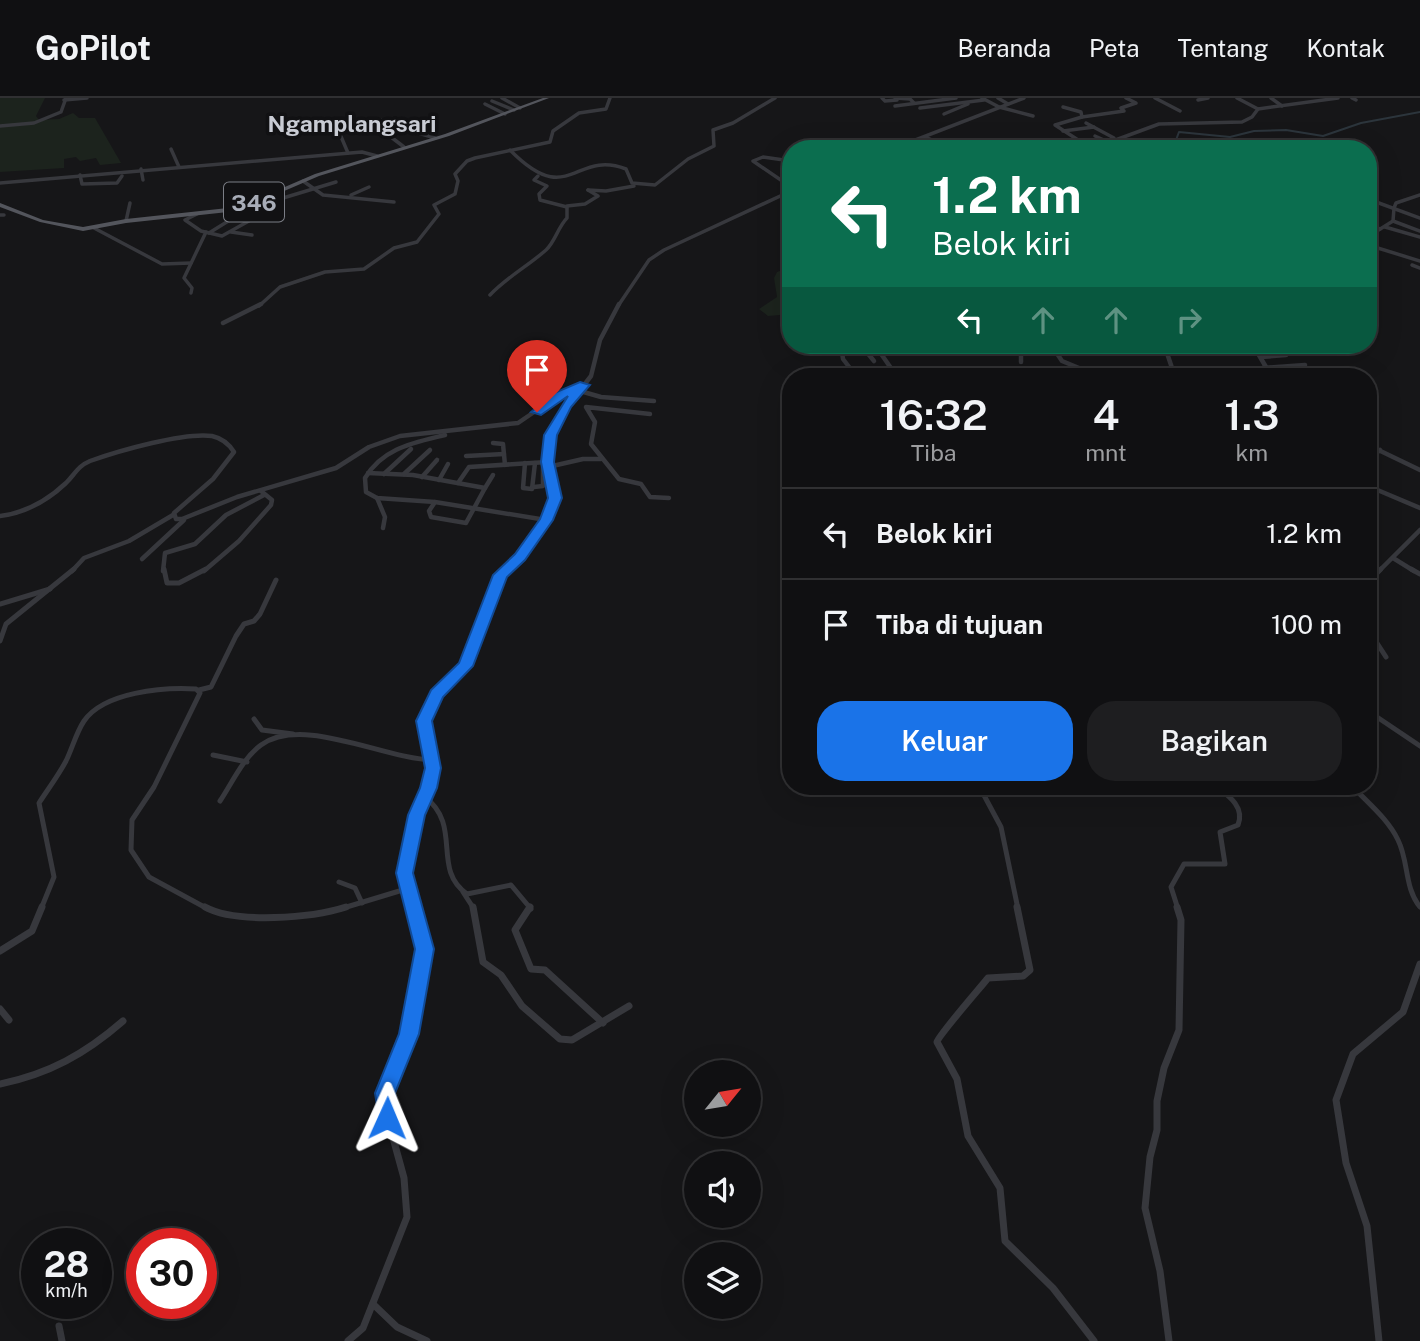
<!DOCTYPE html>
<html lang="id">
<style>
body{margin:0;font-family:"Public Sans",sans-serif;background:#1e1e20;color:#f1f3f6;height:100vh;display:flex;flex-direction:column;font-size:26px;white-space:nowrap}
*{box-sizing:border-box;margin:0}
p{font-size:23px;color:#9c9d9f}
.icon{flex:none;width:38px;height:38px;fill:none;stroke:currentColor;stroke-width:2;stroke-linecap:round;stroke-linejoin:round}
.map{position:relative;flex:1;overflow:hidden}
.details{position:absolute;left:782px;top:270px;width:595px;height:427px;display:flex;flex-direction:column;background:#101012;border-radius:28px;box-shadow:0 7px 28px #0002,0 0 0 2px #303032}
.details>*{flex:none}
.banner{position:absolute;left:782px;top:42px;width:595px;height:214px;border-radius:28px;box-shadow:0 7px 28px #0002,0 0 0 2px #303032;background:#0b6e4f;color:#fff;overflow:hidden}
.needle{width:46px;rotate:60deg}
.controls{position:absolute;left:684px;top:962px;display:grid;gap:14px}
.controls a{display:grid;place-items:center;width:77px;height:77px;border-radius:50%;background:#101012;box-shadow:0 7px 28px #0002,0 0 0 2px #303032;font-size:35px}
.speed{position:absolute;left:21px;top:1130px;display:flex;gap:14px;font-size:35px;font-weight:700;text-align:center}
.speed>*{display:grid;place-content:center;width:91px;height:91px;border-radius:50%;background:#101012;box-shadow:0 7px 28px #0002,0 0 0 2px #303032;line-height:1}
.speed small{font-size:18px;font-weight:400}
.speed .limit{border:10px solid #d22;background:#fff;color:#111}
.pin{position:absolute;display:grid;place-items:center;width:60px;height:60px;color:#fff;margin:-72px -30px;border-radius:50% 50% 50% 0;rotate:-45deg;box-shadow:0 0 7px #0007}
.pin .icon{rotate:45deg}
.me{position:absolute;width:77px;margin:-38px;rotate:1deg;stroke-linejoin:round;filter:drop-shadow(0 0 5px #0008)}
.turn{display:flex;align-items:center;gap:24px;height:147px;padding:0 35px;font-size:32px}
.turn .icon{width:91px;height:91px;stroke-width:2.5}
.turn b{display:block;font-size:49px;line-height:60px}
.lanes{display:flex;align-items:center;height:66px;padding:0 35px;background:#0003;justify-content:center;gap:35px;direction:ltr}
.lanes .off{opacity:.35}
.eta{display:flex;justify-content:space-evenly;align-items:center;height:119px;text-align:center}
.eta b{font-size:42px;font-weight:600;line-height:49px}
.button{display:flex;gap:14px;margin-top:auto;padding:14px 35px}
.button a{flex:1;height:80px;border-radius:28px;background:#1a73e8;color:#fff;font-size:28px;font-weight:600;line-height:80px;text-align:center}
.button a+a{background:#1e1e20;color:#f1f3f6}
ul{padding:0;list-style:none}
li{display:flex;align-items:center;gap:21px;height:91px;padding:0 35px;border-top:2px solid #303032}
li div{flex:1}
li b{display:block;font-size:26px}
li em{font-style:normal}
header{display:flex;align-items:center;gap:42px;box-sizing:border-box;height:98px;padding:0 35px;background:#101012;border-bottom:2px solid #303032}
header strong{font-size:33px}
nav{display:flex;gap:38px;margin-inline-start:auto;font-size:24px}
.map>svg:first-child{display:block}
</style>
<header>
<strong>GoPilot</strong>
<nav><a>Beranda</a><a>Peta</a><a>Tentang</a><a>Kontak</a></nav>
</header>
<div class="map">
<svg width="1420" height="1243" viewBox="0 0 1420 1243">
<rect width="100%" height="100%" fill="#161618"/>
<!-- green -->
<g fill="#1c231d">
<path d="M0,0H45L36,18L39,22L59,21L73,15L79,20H95L121,65L100,67L96,60L80,63L76,59L64,61V70L0,74Z"/>
<path d="M791,169V216L768,218L759,211L777,199L774,180L777,174Z"/>
</g>
<g fill="none" stroke-linecap="round" stroke-linejoin="round">
<!-- stream -->
<path stroke="#2c353c" stroke-width="2" d="M1159,48L1176,42L1179,34L1230,39L1254,33L1286,32L1323,38L1361,25L1420,14"/>
<!-- minor-far3 -->
<g stroke="#37383d" stroke-width="3.5">
<path d="M502,0L520,10"/>
<path d="M882,0L885,3L897,2"/>
<path d="M895,0L910,1L914,5"/>
<path d="M982,0L999,9L1033,18"/>
<path d="M998,0L1008,6"/>
<path d="M1155,0L1180,13"/>
<path d="M1237,0L1258,11L1338,0"/>
<path d="M1271,0L1282,8"/>
<path d="M1352,0L1356,2"/>
<path d="M64,2L87,0"/>
<path d="M1198,2L1208,0"/>
<path d="M492,3L514,12"/>
<path d="M485,6L505,16"/>
<path d="M895,8L956,0"/>
<path d="M1063,9L1081,14L1082,19L1055,27L1092,51"/>
<path d="M920,10L984,2"/>
<path d="M944,16L968,6"/>
<path d="M1082,19L1124,13L1121,10L1136,5L1126,0"/>
<path d="M381,22L391,39L404,49"/>
<path d="M1086,25L1114,40"/>
<path d="M0,28L34,25L61,14L66,0"/>
<path d="M337,29L348,55"/>
<path d="M1063,33L1094,29"/>
<path d="M415,34L435,40"/>
<path d="M1095,38L1106,43"/>
<path d="M925,39L949,49"/>
<path d="M171,51L179,69"/>
<path d="M892,51L1024,0"/>
<path d="M1091,51L1159,26L1242,24L1252,19L1258,11"/>
<path d="M510,52C569,112 574,51 626,71L632,85L655,87L688,61L714,48L713,32L733,25L775,0"/>
<path d="M791,63L763,59L753,63L791,89"/>
<path d="M141,71L143,82"/>
<path d="M80,77L82,86L117,85L122,78"/>
<path d="M538,78L534,82L547,88L539,96L540,102L567,109"/>
<path d="M303,83L323,97L394,104"/>
<path d="M0,85L362,54L377,58"/>
<path d="M588,92L606,93L634,88"/>
<path d="M351,97L369,89"/>
<path d="M1368,101L1420,120"/>
<path d="M260,107L336,84"/>
<path d="M1394,110L1396,105L1420,97"/>
<path d="M197,116L185,122L201,133L222,138L258,118V103"/>
<path d="M0,117H4"/>
<path d="M126,123L130,105"/>
<path d="M1393,123L1420,133"/>
<path d="M1368,127L1380,131"/>
<path d="M1385,129L1420,139"/>
<path d="M94,130L162,166L191,165"/>
<path d="M231,134L252,137"/>
<path d="M209,135L238,117L258,118"/>
<path d="M1368,146L1377,133L1393,123L1394,110"/>
<path d="M1368,147L1420,163"/>
<path d="M1412,167L1420,170"/>
<path d="M191,195L192,190L184,180L206,134"/>
<path d="M490,197C507,179 528,168 546,152C555,144 558,129 567,120V108L585,106L598,98L588,92"/>
<path d="M259,208L280,189L325,174L364,171L394,150L417,144L439,116L434,107L455,96L458,83L455,76L467,63L475,60L550,44L553,33L579,15L606,11L610,0"/>
<path d="M618,208L649,162L664,152L791,93"/>
</g>
<!-- minor-far2 -->
<g stroke="#37383d" stroke-width="4.5">
<path d="M223,225L261,206"/>
<path d="M841,247L843,261L856,278"/>
<path d="M861,247L874,263"/>
<path d="M875,247L895,276"/>
<path d="M1168,247H1192"/>
<path d="M1191,247L1199,255"/>
<path d="M1054,251L1062,263L1079,270"/>
<path d="M1261,259L1286,257"/>
<path d="M1021,264V253L1025,249L1054,251L1057,247"/>
<path d="M1263,270L1305,267"/>
<path d="M1154,278L1158,272L1172,270L1167,255L1171,247"/>
<path d="M1239,278L1266,269L1253,247"/>
<path d="M514,287L553,301"/>
<path d="M580,293L601,299L654,303"/>
<path d="M650,316L586,309L595,324L591,346L619,381L641,386L650,399L669,400"/>
<path d="M445,337C413,345 383,350 365,380L366,394L377,400L435,404L546,422"/>
<path d="M493,345L503,346L505,367"/>
<path d="M1368,347L1420,372"/>
<path d="M466,358L504,356"/>
<path d="M1368,362L1380,352"/>
<path d="M525,365L523,390L532,391L535,365"/>
<path d="M548,369L583,361H601"/>
<path d="M368,375L413,377L485,390L466,425L431,419L429,413L435,404"/>
<path d="M384,376L411,351"/>
<path d="M404,376L430,352"/>
<path d="M422,379L437,362"/>
<path d="M439,382L448,366"/>
<path d="M458,385L469,369L547,364"/>
<path d="M1368,388L1420,410"/>
<path d="M534,389L543,388V364"/>
<path d="M485,390L493,377"/>
<path d="M377,400L385,419L383,430"/>
<path d="M0,418C25,415 48,402 66,385C75,376 78,368 90,363C118,353 184,334 212,338C221,340 229,346 234,354L213,381L174,415L176,421H182L237,399L336,370L369,349L400,338L518,325L559,297L581,288"/>
<path d="M1393,460L1414,473"/>
<path d="M142,461L184,422"/>
<path d="M72,473L84,460L129,443L173,417"/>
<path d="M163,473L165,455L195,446L226,417L264,397"/>
<path d="M204,473L239,443L271,407L272,402L261,393"/>
<path d="M506,473L529,447L552,409L555,390L547,353L557,322L591,278L600,242L619,206"/>
<path d="M1379,473L1420,432"/>
</g>
<!-- minor-far1 -->
<g stroke="#37383d" stroke-width="5">
<path d="M164,471L167,485H179L206,471"/>
<path d="M1411,471L1420,476"/>
<path d="M1368,484L1381,471"/>
<path d="M0,506L50,491"/>
<path d="M1368,539L1375,542L1386,559"/>
<path d="M0,543L6,526L74,471"/>
<path d="M199,592L211,589L236,538L244,526L254,523L260,516L276,482"/>
<path d="M1368,613L1420,648"/>
<path d="M254,621L262,632L293,636"/>
<path d="M213,657L247,664"/>
<path d="M979,688L1001,729L1018,811"/>
<path d="M1352,688C1368,705 1388,721 1398,742C1409,764 1404,789 1420,809"/>
<path d="M425,699C463,728 431,771 467,796L511,787L531,811"/>
<path d="M220,703C232,685 243,660 261,647C303,617 384,661 433,662"/>
<path d="M339,784L355,790L362,805"/>
<path d="M463,794L474,811"/>
<path d="M41,811L54,779L39,705C48,691 58,678 66,663C72,651 76,635 84,623C104,594 163,589 196,591L200,595L154,689L132,722L131,752L149,779L208,811"/>
<path d="M340,811L406,791"/>
<path d="M414,811L404,775L417,717L429,690L433,670L424,623L436,596L466,568L497,482L507,471"/>
<path d="M1178,811L1171,789L1184,766H1225L1220,734L1238,727C1245,709 1229,698 1216,688"/>
</g>
<!-- minor -->
<g stroke="#37383d" stroke-width="7">
<path d="M205,809C236,826 312,820 346,809"/>
<path d="M473,809L483,864L501,877L522,908L560,941L572,942L629,908"/>
<path d="M530,809L515,832L531,871L545,872L603,925"/>
<path d="M1017,809L1030,872L1023,878L988,880C980,890 938,938 937,944L957,981L968,1038L1000,1090L1005,1143L1053,1190L1094,1243"/>
<path d="M0,853L32,833L42,809"/>
<path d="M0,911L9,922"/>
<path d="M0,986C49,976 85,956 123,923"/>
<path d="M373,1206L397,1229L427,1243"/>
<path d="M59,1228L62,1243"/>
<path d="M348,1243L363,1230L407,1119L404,1080L384,1007L390,978L409,936L424,851L413,809"/>
<path d="M1169,1243L1160,1173L1145,1110L1150,1059L1157,1032V1003L1164,970L1179,932L1181,822L1177,809"/>
<path d="M1379,1243L1367,1128L1346,1065L1336,1002L1353,956L1403,914L1420,866"/>
</g>
<!-- primary -->
<path fill="#53555c" fill-rule="evenodd" d="M543,0H549L449,38L319,78L254,106L228,114L126,125L83,133L40,124L0,109V105L43,122L83,129L126,121L228,110L250,104L315,76L445,36Z"/>
</g>
<!-- route -->
<path fill="#1a73e8" stroke="#114b97" stroke-width="2" d="M580,284L590,287L571,309L557,337L554,364L562,400L553,422L525,462L507,479L473,568L443,599L432,623L441,670L437,690L425,717L413,775L434,851L419,936L395,995L398,1020L395,1027L387,1030L380,1027L375,995L399,936L415,851L396,775L408,717L420,690L425,670L416,623L431,592L459,565L493,477L515,456L540,421L548,400L541,364L544,337L568,298L541,317L531,314L554,295Z"/>
<g text-anchor="middle" dominant-baseline="central" stroke-width="7" stroke-linejoin="round" paint-order="stroke">
<!-- far-quarter labels -->
<g font-size="23" font-weight="bold" fill="#c9ccd4" stroke="#111113">
<text x="352" y="25">Ngamplangsari</text>
</g>
<!-- shield labels -->
<rect fill="#111113" stroke="#7b7e86" stroke-width="2" x="224" y="84.5" width="60" height="39" rx="5"/>
<g font-size="23" font-weight="bold" fill="#a8adb8">
<text x="254" y="104">346</text>
</g>
</g>
</svg>
<div class="controls">
<a><svg class="needle" viewBox="-14 -14 28 28"><path d="M0-13l5 13h-10z" fill="#e53935"/><path d="M0 13l5-13h-10z" fill="#9c9d9f"/></svg></a>
<a><svg class="icon" aria-label="sound" viewBox="0 0 24 24"><path d="M4 9h4l5-4v14l-5-4H4zM17 9q2 3 0 6"/></svg></a>
<a><svg class="icon" aria-label="layers" viewBox="0 0 24 24"><path d="M12 4l9 5-9 5-9-5zM3 14l9 5 9-5"/></svg></a>
</div>
<div class="speed"><div>28<small>km/h</small></div><div class="limit">30</div></div>
<div class="pin" style="left:537px;top:314px;background:#d93025"><svg class="icon" aria-label="arrive" viewBox="0 0 24 24"><path d="M6 21V4h12l-3 4 3 4H6"/></svg></div>
<svg class="me" style="left:387px;top:1020px" viewBox="-20 -20 40 40"><path d="M0-17L14 15 0 8-14 15z" fill="#1a73e8" stroke="#fff" stroke-width="4"/></svg>
<div class="banner">
<div class="turn"><svg class="icon" aria-label="left" viewBox="0 0 24 24"><path d="M17 20v-9H6M10 6l-5 5 5 5"/></svg><div><b>1.2 km</b>Belok kiri</div></div>
<div class="lanes"><svg class="icon" aria-label="left" viewBox="0 0 24 24"><path d="M17 20v-9H6M10 6l-5 5 5 5"/></svg><svg class="icon off" aria-label="ahead" viewBox="0 0 24 24"><path d="M12 20V5M6 11l6-6 6 6"/></svg><svg class="icon off" aria-label="ahead" viewBox="0 0 24 24"><path d="M12 20V5M6 11l6-6 6 6"/></svg><svg class="icon off" aria-label="right" viewBox="0 0 24 24"><path d="M7 20v-9h11M14 6l5 5-5 5"/></svg></div>
</div>
<section class="details">
<div class="eta">
<div><b>16:32</b><p>Tiba</p></div>
<div><b>4</b><p>mnt</p></div>
<div><b>1.3</b><p>km</p></div>
</div>
<ul>
<li><svg class="icon" aria-label="left" viewBox="0 0 24 24"><path d="M17 20v-9H6M10 6l-5 5 5 5"/></svg><div><b>Belok kiri</b></div><em>1.2 km</em></li>
<li><svg class="icon" aria-label="arrive" viewBox="0 0 24 24"><path d="M6 21V4h12l-3 4 3 4H6"/></svg><div><b>Tiba di tujuan</b></div><em>100 m</em></li>
</ul>
<div class="button"><a>Keluar</a><a>Bagikan</a></div>
</section>
</div>
